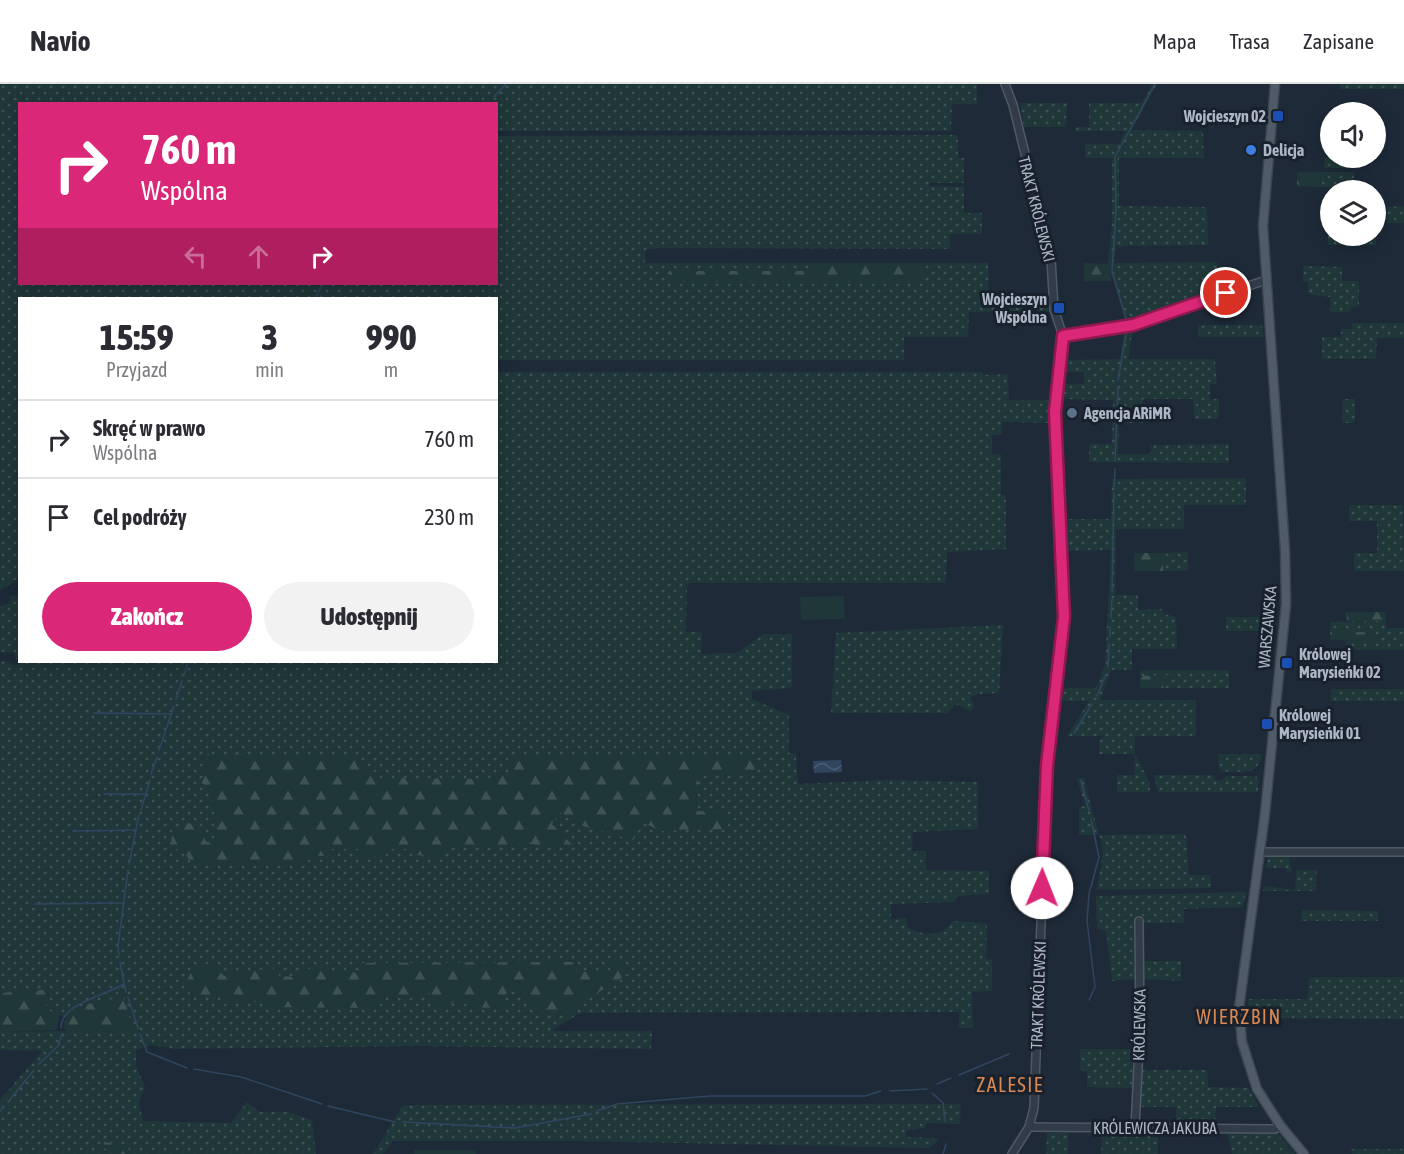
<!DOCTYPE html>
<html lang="pl">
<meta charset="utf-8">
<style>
body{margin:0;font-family:"Asap Condensed",sans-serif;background:#f2f2f3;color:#2b2b33;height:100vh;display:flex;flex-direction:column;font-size:22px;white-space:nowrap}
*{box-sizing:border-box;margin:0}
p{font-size:20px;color:#7c7c81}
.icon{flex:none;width:33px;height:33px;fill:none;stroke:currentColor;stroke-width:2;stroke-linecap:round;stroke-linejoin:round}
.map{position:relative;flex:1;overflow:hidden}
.side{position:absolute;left:18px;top:213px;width:480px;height:366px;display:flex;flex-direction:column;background:#fff;border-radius:0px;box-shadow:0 3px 15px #0003}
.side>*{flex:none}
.banner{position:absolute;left:18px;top:18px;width:480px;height:183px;border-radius:0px;box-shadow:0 3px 15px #0003;background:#db2777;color:#fff;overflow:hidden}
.controls{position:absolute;left:1320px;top:18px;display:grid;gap:12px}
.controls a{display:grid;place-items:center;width:66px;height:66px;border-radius:50%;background:#fff;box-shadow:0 3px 15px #0003;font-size:30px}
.pin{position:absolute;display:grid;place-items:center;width:51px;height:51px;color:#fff;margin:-26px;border:3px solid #fff;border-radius:50%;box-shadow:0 2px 6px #0007}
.me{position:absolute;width:66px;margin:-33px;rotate:1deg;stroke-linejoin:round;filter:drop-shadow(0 0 4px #0008)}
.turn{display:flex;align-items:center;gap:21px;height:126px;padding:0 24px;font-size:27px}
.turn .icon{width:78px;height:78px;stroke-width:2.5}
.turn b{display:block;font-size:42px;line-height:51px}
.lanes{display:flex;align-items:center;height:57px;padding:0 24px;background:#0003;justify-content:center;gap:30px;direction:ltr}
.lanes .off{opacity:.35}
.eta{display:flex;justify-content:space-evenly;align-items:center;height:102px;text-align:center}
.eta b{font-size:36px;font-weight:800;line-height:42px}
.primary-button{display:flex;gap:12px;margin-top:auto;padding:12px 24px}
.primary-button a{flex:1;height:69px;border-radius:36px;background:#db2777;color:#fff;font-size:24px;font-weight:800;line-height:69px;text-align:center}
.primary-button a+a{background:#f2f2f3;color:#2b2b33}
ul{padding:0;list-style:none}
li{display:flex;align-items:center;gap:18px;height:78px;padding:0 24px;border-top:2px solid #e1e1e2}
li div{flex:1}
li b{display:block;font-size:22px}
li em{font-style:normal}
header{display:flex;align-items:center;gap:36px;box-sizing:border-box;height:84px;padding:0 30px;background:#fff;border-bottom:2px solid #e1e1e2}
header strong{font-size:28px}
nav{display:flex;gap:33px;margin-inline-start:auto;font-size:21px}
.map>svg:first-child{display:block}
</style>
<header>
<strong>Navio</strong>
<nav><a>Mapa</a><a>Trasa</a><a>Zapisane</a></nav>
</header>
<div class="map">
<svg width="1404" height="1070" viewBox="0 0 1404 1070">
<defs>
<pattern id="green-dots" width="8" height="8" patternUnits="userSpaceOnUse" patternTransform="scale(1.5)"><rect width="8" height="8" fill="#203739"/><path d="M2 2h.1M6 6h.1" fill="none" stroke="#3e5254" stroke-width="1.8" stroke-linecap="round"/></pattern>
<pattern id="forest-firs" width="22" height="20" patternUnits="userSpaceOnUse" patternTransform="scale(1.5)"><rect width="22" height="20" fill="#203739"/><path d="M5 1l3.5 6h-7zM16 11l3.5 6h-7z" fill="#3e5254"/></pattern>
<pattern id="water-waves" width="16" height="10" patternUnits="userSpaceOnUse" patternTransform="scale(1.5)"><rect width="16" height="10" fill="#304660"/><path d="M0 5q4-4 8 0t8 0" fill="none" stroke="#4b5e75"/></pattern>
</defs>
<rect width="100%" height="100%" fill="#1e2a38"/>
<!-- green -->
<g fill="url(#green-dots)">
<path d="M0,0H977V20H952L951,47H497L496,20H20V200H496L497,52L958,51V74H964V99H929V102L964,103V129H982V150H950V165L658,164L645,166V179H809V187H669L925,197L924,179H988L989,213H1050V228H969L968,253H904V276H497L496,214H20L19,494L0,506Z"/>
<path d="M1152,0H1157L1132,46L1203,47L1204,74H1119V122L1207,123L1208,161L1116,162L1114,179L1217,178V197H1242L1149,233L1126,238L1108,180L1112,137V74H1085V60H1119L1125,47H1076V43H1089V19H1142Z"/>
<rect x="1340" y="0" width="64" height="5"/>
<path d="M1020,19H1067L1066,43H1024Z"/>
<path d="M1325,73L1353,74L1352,84H1324Z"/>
<rect x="1322" y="88" width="32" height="15"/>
<path d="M1404,122V139H1387V123Z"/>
<path d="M1328,144H1330V152H1376V144V161H1328Z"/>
<path d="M1303,182L1342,183V197H1359V222L1351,223L1350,228H1330V213L1308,210V198H1303Z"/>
<path d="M1352,239H1404V254H1377L1376,275H1322V253H1341V245H1352Z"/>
<path d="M1198,241H1262L1264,253H1198Z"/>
<path d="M1133,245L1128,275H1215L1217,300H1210V315H1219V335H1194L1193,315H1143V339H1119L1118,370H1150L1151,361L1229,360V379L1089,378V360H1112L1113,316L1060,315L1062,300H1084V288H1065L1068,276L1120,275L1124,246Z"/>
<path d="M497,288H982L983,291L1008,290L1009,316H1051V339L1002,338V350L992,351V370H1001V411H1006V465L947,468L946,499H689L687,504L686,548H702L701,570L736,569L764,550H792V604L752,607V615L789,631V669H796L798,700L887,696L978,698V745L913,748L912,767H926V786L989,787V810L957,812L954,818L891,820V835L906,834L908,844C925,852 941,854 953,837L987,839L986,875L992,876V907L972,908L973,944H959V928L580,929L551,947H652L651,965L416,962L176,965L151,961L136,966V982L145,1003L139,1018L143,1037L231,1039L247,1018L260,1028H288L312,1036L316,1070H130L127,1061L105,1058L104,1064L114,1070H0V1016L42,967L0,966V948L134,946L80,922L66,934L46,926L44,906L0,909V577H7L15,582L23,578H496Z"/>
<path d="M1343,315H1355V339H1342Z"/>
<path d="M1246,394V421H1184V445H1116L1115,511H1138V526L1162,525L1164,530L1176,533L1177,565H1132V586H1111L1100,616H1196V652H1135V670L1150,699V708H1117V691H1134L1135,670H1099V657L1104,652H1067L1089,617H1058L1060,604H1096L1105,581L1111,466L1064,467L1062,435H1111L1112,395Z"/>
<path d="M1349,421H1403L1404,487H1354V469H1377V437H1349Z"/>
<path d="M1188,468V487H1163V469Z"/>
<path d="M19,511V575L16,576L14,569L0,568V522L11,519L10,512Z"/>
<path d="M1226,533H1277L1275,547H1226Z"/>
<path d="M1385,537L1386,544H1404V566H1346V557H1374V548H1330V538Z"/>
<path d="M1003,541L999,609L979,610L970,613L974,622L971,628L956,620L947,629H831L836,549Z"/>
<path d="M1140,586H1229V604H1165L1171,592H1140Z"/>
<path d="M1331,605H1404V617H1330Z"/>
<path d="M1218,670H1262C1259,693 1241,687 1222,688L1219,685Z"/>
<path d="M1154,691H1214L1215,696H1222L1226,692H1256L1259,696L1258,708H1158Z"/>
<path d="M1077,694H1084L1099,751L1186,750L1189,791H1211V804L1097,806C1099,787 1107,768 1099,751H1079V723L1085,722Z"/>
<path d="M1268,771L1289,772L1292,789L1287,787V784H1266Z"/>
<path d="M1296,786H1317L1316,807H1263L1264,802L1295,806Z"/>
<path d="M1246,808L1243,823L1184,825V839H1143L1139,835L1136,895L1112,897L1106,847L1097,845L1096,812Z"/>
<path d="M1302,826L1378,827V837H1301Z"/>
<path d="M1143,877H1181V897L1143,895Z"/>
<path d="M1309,893H1404V935L1248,934V915H1308Z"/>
<path d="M1080,965H1136L1132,1004L1087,1003V987L1080,986Z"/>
<path d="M1143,986H1207L1208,1003L1248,1004L1259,1023H1216L1215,1039H1176V1023H1139Z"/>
<path d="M961,1020L960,1040L927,1039L925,1044L906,1047V1053L938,1054L937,1058L929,1064L577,1057H393L383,1070H373L403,1021Z"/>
<path d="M1158,1048V1070H1101L1102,1049Z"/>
<path d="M1227,1048L1278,1050L1295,1070H1232Z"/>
<path d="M1047,1049H1068V1070H1046Z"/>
<path d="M1351,1065H1404V1070H1352Z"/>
</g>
<!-- forest -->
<g fill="url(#forest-firs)">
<path d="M1297,88H1322V103L1297,102Z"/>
<path d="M809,179H924L925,197L669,198V187H808Z"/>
<path d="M1084,179L1108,180L1112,197H1084Z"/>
<rect x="1134" y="469" width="29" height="18"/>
<path d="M1346,528H1386L1385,537H1347Z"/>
<path d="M1330,548H1374V557L1330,556Z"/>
<path d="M1171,591L1165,604H1140V592Z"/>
<path d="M207,670L350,672L374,694L376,699H380L384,694L484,695L508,690L509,673L754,672L755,691H698V727L717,728L730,735L727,745L661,747L640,737L639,745L633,756L580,741L560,729L552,740L574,763L534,761L525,754L517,762L446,764L436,772L412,771V765H385L384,772H361L360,765H329L328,772H309L307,782H206L191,779L184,767L171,764L172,748L186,739L200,740L206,758L214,759V728L210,704L202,699Z"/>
<path d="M612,877H623L632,887L568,928H536C529,916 526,905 510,905L504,913V923L472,924L469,916H456L449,922L439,923L429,909L399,914L383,909L379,911L380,924L268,923L264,919L234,916L229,918L223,909L192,913L185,900L194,883L216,884L224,892L229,888L278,884L279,892L293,893L305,885L322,884L334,890L358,888L362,879L573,878L581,888L612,887Z"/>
<path d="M44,906L50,908V917L44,919L46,926L59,930L57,946L0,948V909Z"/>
<path d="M123,913L134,947H67L63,942C70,918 102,918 123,913Z"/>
<path d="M104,1058L127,1061L130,1070H114L104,1064Z"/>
</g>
<!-- pitch -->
<g fill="#203739">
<path d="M844,512L845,535L801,536L800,513Z"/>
<rect x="414" y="1066" width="62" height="4"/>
</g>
<!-- water -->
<path fill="url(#water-waves)" d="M841,676L842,688L814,689L813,677Z"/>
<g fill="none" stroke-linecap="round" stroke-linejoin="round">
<!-- stream -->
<g stroke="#304660" stroke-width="1.5">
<path d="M494,13L506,0"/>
<path d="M315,214L323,200"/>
<path d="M1127,238L1112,187L1116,128L1115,73L1155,0"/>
<path d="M1118,296L1127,245"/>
<path d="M1115,377L1118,304"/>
<path d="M1114,403L1115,385"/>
<path d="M1112,508L1114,409"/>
<path d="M1111,534L1112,515"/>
<path d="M1110,553V543"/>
<path d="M1108,583L1109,560"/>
<path d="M184,591L188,578"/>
<path d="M1097,612L1106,590"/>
<path d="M176,615L182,597"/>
<path d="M94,629L172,630"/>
<path d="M1074,649L1092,620"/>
<path d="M159,666L174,622"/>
<path d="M151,690L157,673"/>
<path d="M1081,696L1089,727"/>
<path d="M104,710H146"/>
<path d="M141,726L150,696"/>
<path d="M73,747L136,746"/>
<path d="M129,780L139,731"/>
<path d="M35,820L124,819"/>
<path d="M119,871L118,862L128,786"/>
<path d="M120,878L126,908"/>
<path d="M128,913L138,944"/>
<path d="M1089,916L1095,903L1087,837L1089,810L1099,773L1091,735"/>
<path d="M61,944C61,919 105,912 124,900"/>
<path d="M140,950L147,968L187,984"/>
<path d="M39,980L58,962L62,950"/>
<path d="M194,985L241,993L322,1020"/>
<path d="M959,991L1009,970"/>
<path d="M937,1000L951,994"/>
<path d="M890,1007L927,1005"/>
<path d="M932,1009L943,1019L945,1038"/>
<path d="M8,1018L34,986"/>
<path d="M328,1022L395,1038"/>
<path d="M0,1027L4,1023"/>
<path d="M597,1027L617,1020L709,1012H865L881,1007"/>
<path d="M403,1038L515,1044L591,1030"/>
<path d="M943,1070L946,1060"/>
</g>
<defs>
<g id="minor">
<path d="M1005,0L1013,21L1051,175L1054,225L1064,255L1055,329L1064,533L1047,681L1034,1024L1029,1043L1012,1070"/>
<path d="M1063,252L1133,241L1266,196"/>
<path d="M1260,768H1404"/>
<path d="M1029,1043L1275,1045L1280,1041"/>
<path d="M1135,1044L1140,944L1139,837"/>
</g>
<path id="major" d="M1275,0L1263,142L1285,466L1286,520L1280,580L1265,729L1239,924L1242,958L1257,1005L1280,1041L1304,1070"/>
</defs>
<!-- minor casing -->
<use href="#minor" stroke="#4f5966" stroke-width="10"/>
<!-- major casing -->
<use href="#major" stroke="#3b4551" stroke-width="11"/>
<!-- minor -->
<use href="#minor" stroke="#323c48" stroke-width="7"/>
<!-- major -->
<use href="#major" stroke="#505b68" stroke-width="8"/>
</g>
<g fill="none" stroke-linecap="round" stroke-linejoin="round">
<defs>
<path id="route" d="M1042,804L1047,681L1064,533L1055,328L1063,252L1133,241L1226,209"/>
</defs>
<!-- route casing -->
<use href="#route" stroke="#8e194d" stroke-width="15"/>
<!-- route -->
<use href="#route" stroke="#db2777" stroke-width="10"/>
</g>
<!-- markers -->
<g fill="#1a4fb4" stroke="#18212c" stroke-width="2">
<rect x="1272" y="26" width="12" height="12" rx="3"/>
<rect x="1053" y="218" width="12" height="12" rx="3"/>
<rect x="1281" y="573" width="12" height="12" rx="3"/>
<rect x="1261" y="634" width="12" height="12" rx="3"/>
</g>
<circle fill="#3f7fe0" stroke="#18212c" stroke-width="2" cx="1251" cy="66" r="6"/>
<circle fill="#5c6f8a" stroke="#18212c" stroke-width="2" cx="1072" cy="329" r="6"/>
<g text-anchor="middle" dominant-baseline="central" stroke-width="6" stroke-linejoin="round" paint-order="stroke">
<!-- poi labels -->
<g font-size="16" font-weight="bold" fill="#acb6c5" stroke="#18212c" text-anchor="start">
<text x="1266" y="32" text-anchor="end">Wojcieszyn 02</text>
<text x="1263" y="66">Delicja</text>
<text x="1047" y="215" text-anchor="end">Wojcieszyn<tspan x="1047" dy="18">Wspólna</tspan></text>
<text x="1084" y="329">Agencja ARiMR</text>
<text x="1299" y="570">Królowej<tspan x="1299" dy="18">Marysieńki 02</tspan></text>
<text x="1279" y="631">Królowej<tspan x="1279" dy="18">Marysieńki 01</tspan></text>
</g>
<!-- street labels -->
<g font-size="16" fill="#acb6c5" stroke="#18212c">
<text transform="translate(1037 125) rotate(76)">TRAKT KRÓLEWSKI</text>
<text transform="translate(1267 543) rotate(-85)">WARSZAWSKA</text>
<text transform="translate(1038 911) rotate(-88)">TRAKT KRÓLEWSKI</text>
<text transform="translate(1139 941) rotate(-89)">KRÓLEWSKA</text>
<text x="1155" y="1044">KRÓLEWICZA JAKUBA</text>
</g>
<!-- quarter labels -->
<g font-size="20" letter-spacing="1.5" fill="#d98853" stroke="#18212c">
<text x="1239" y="932">WIERZBIN</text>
<text x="1010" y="1000">ZALESIE</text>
</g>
</g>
</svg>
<div class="controls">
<a><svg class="icon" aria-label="sound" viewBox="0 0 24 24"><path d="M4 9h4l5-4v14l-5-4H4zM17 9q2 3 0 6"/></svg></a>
<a><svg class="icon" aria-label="layers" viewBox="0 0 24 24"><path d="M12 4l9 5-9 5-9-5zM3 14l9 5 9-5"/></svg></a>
</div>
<div class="pin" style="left:1226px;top:209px;background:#d93025"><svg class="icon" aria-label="arrive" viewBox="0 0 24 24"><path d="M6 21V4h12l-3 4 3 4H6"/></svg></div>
<svg class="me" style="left:1042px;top:804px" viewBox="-20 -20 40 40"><circle r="19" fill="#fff"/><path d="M0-13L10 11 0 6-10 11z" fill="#db2777"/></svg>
<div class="banner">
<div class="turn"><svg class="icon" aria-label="right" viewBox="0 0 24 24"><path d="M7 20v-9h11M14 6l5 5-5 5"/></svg><div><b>760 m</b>Wspólna</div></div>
<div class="lanes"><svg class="icon off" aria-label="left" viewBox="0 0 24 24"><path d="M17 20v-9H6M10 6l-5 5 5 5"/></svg><svg class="icon off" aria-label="ahead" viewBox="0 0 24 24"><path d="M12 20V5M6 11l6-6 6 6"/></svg><svg class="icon" aria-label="right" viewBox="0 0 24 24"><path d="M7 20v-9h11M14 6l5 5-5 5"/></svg></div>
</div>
<section class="side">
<div class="eta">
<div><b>15:59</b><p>Przyjazd</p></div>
<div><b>3</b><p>min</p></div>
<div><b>990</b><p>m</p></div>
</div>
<ul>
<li><svg class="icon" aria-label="right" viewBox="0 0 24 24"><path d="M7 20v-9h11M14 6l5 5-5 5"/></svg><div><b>Skręć w prawo</b><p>Wspólna</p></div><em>760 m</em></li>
<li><svg class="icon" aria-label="arrive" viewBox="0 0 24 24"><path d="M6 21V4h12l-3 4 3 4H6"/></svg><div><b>Cel podróży</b></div><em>230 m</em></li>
</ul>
<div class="primary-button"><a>Zakończ</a><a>Udostępnij</a></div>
</section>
</div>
